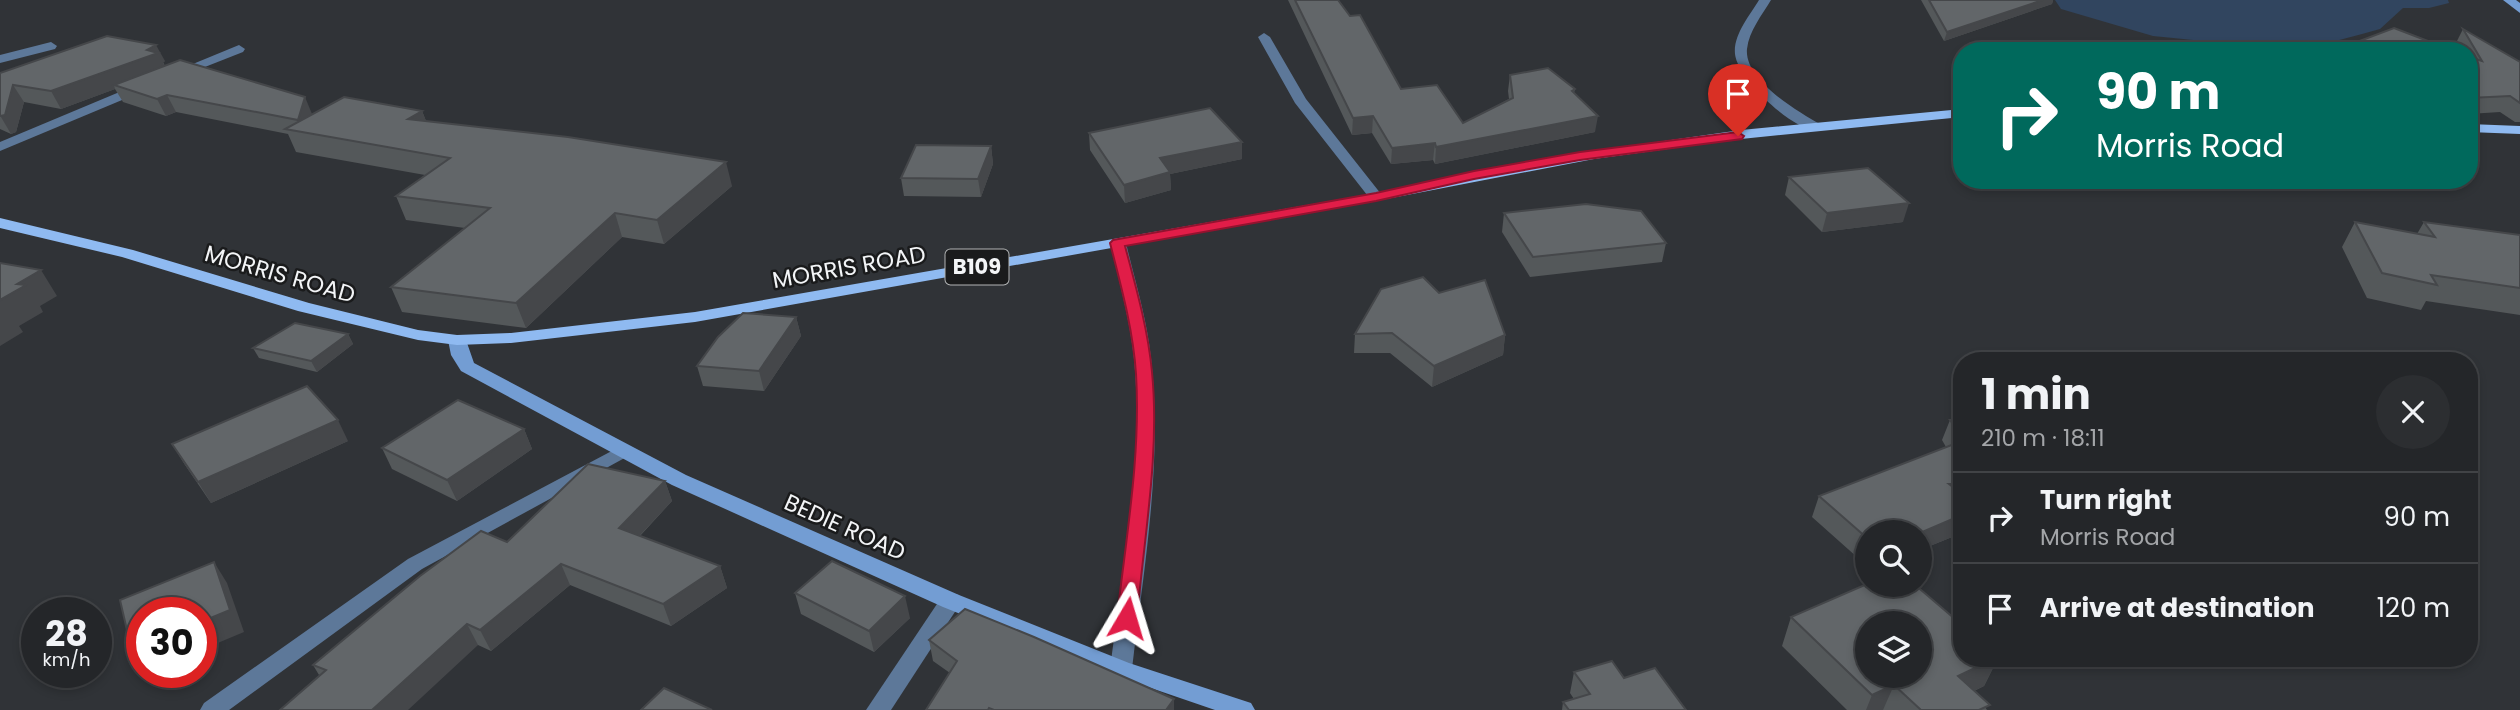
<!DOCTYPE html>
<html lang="en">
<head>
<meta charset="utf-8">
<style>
  body { margin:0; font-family:Poppins,sans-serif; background:#2c2e31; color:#f1f3f6; height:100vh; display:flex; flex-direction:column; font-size:26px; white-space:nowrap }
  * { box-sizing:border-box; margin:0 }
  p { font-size:23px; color:#a3a5a8 }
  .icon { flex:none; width:38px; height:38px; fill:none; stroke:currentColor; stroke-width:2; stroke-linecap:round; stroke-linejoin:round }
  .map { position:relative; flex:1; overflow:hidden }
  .sheet { position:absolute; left:1953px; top:352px; width:525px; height:315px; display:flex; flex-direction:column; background:#242629; border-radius:28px; box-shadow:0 4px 10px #0003,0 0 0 2px #414346 }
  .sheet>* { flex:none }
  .hud { position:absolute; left:1953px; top:42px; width:525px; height:147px; border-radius:28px; box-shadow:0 4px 10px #0003,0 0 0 2px #414346; background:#00695c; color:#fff; overflow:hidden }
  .controls { position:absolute; left:1855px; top:520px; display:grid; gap:14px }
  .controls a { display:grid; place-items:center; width:77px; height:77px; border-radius:50%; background:#242629; box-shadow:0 4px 10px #0003,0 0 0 2px #414346; font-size:35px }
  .speed { position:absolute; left:21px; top:597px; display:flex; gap:14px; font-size:35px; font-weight:700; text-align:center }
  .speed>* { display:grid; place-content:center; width:91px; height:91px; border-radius:50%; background:#242629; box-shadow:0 4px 10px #0003,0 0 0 2px #414346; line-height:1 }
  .speed small { font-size:18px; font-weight:400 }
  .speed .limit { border:10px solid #d22; background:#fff; color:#111 }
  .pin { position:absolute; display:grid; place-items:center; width:60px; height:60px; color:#fff; margin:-72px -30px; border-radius:50% 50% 50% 0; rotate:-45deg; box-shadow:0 0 7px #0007 }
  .pin .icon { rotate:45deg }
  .me { position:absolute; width:77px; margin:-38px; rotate:7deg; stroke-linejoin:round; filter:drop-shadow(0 0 5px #0008) }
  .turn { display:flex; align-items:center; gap:24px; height:147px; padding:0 28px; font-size:32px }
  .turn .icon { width:91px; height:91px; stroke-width:2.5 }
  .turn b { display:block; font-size:49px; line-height:60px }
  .round { display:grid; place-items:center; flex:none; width:74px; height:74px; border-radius:37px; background:#2c2e31 }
  .summary { display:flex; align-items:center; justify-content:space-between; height:119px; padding:0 28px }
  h1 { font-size:42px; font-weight:700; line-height:52px }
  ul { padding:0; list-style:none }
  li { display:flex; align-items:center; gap:21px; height:91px; padding:0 28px; border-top:2px solid #414346 }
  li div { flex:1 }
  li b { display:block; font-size:26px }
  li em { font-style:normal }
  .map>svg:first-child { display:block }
  .green { fill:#31455f }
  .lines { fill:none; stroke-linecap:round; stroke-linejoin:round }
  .street { fill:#5d7899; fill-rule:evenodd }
  .secondary { fill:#739dd3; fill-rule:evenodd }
  .primary { fill:#8fbaf1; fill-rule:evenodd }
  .wall { fill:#54585a }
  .shaded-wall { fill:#45474a }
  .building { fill:#626669; stroke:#45474a; stroke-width:2; fill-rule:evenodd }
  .route { fill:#e11d48; stroke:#92132f; stroke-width:2 }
  .labels { text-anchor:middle; stroke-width:5; stroke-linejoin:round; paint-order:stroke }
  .shield { fill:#1a1b1c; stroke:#b2b4b5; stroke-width:2 }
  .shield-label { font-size:21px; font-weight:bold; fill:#f3f5f7 }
  .street-label { font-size:23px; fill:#f3f5f7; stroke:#1a1b1c }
</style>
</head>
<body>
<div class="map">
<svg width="2520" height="710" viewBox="0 0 2520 710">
  <rect width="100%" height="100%" fill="#303337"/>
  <polygon class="green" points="2055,0 2448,0 2449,3 2429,8 2403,8 2380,29 2362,34 2328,43 2283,49 2153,36 2061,9"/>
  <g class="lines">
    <g class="street">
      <path d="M1759,0H1771C1762,15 1749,31 1747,49C1744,80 1797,111 1820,124V130C1796,135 1737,78 1735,54C1733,35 1750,15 1759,0Z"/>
      <polygon points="1264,33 1270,37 1306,99 1381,194 1383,197 1381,200 1371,200 1295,103 1258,37"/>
      <polygon points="51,42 57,46 55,49 0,63 0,55"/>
      <polygon points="239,45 245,49 243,52 182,76 172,76 171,73"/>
      <polygon points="141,83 146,84 146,90 0,151 0,142"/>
      <path d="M1118,238L1126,243C1135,281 1147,319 1151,358C1163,461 1144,567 1132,669L1129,675L1121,678L1113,675L1110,669C1123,567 1144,462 1134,359C1130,320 1119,281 1110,243Z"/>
      <polygon points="623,445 630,447 633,451 630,455 422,569 229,710 200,710 204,703 408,559"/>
      <polygon points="951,593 959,595 962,601 891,710 866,710 943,595"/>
    </g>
    <g class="secondary">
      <polygon points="2503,0 2516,0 2520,3 2520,13"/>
      <polygon points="457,335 466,340 474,363 686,475 959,595 1129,663 1251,703 1255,710 1215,710 1113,675 943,607 672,485 461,371 451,355 448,340"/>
    </g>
    <g class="primary">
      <polygon points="1962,109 1962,117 1741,139 1594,159 1376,201 695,322 511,343 457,345 418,340 298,311 122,257 0,228 0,218 133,250 309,303 418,330 457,335 511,333 695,312 1376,193 1594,151 1741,130"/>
      <polygon points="2469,124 2520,126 2520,134 2469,132"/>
    </g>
  </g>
  <g class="wall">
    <polygon points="1288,0 1338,0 1401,89 1463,123 1509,99 1508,91 1510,75 1575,89 1574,93 1595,132 1435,164 1433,160 1391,164 1372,133 1352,135"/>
    <polygon points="1921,0 2053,0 2052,4 1944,41"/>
    <polygon points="2463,29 2520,62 2520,122 2515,122 2500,112 2469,114 2469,51 2458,51 2455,45"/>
    <polygon points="165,61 163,62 165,66 312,114 422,111 426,121 732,186 664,244 622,237 526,328 402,312 391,287 465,228 406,220 396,196 425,175 296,152 288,134 176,112 166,116 123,102 115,89 61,109 24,102 16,132 11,134 0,129 0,73"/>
    <polygon points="1089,133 1242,159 1170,174 1171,190 1125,203 1090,150"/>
    <polygon points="991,146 993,164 981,197 904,196 901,178"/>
    <polygon points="1789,177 1903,222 1822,232 1785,195"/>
    <polygon points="1504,213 1666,243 1662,262 1530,277 1502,232"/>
    <polygon points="2355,222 2417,234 2424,222 2520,235 2520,315 2426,301 2421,310 2367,298 2342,247"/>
    <polygon points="1439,293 1505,335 1503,355 1432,387 1390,353 1354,353 1355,334"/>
    <polygon points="796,317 801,336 764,391 703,386 697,366"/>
    <polygon points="348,334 353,344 317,372 259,358 253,348"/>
    <polygon points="1950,420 1962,420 1962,533 1920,550 1867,532 1867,566 1812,517 1819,496 1946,447 1942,440"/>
    <polygon points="524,429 532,449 457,501 392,469 382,448"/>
    <polygon points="348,441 211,503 185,465 172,444"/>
    <polygon points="665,481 672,501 640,536 720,566 727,588 671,626 570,585 491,651 478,645 319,675 313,665 507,542"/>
    <polygon points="795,593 910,618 874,652 801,614"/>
    <polygon points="1791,617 1962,658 1998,658 1984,686 1974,691 1987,710 1847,710 1782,646"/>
    <polygon points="929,640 1174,699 1174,710 926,710 950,673 933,661"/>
    <polygon points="1574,672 1624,678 1686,710 1562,710 1563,702 1574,699 1570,693"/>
  </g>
  <g class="shaded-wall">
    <polygon points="2043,0 2053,0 2052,4 1944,41 1947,32"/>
    <polygon points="156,45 165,61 163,63 167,70 114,85 115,89 61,109 51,91"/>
    <polygon points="13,85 24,102 16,132 11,134 1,117"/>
    <polygon points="167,95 176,112 166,116 157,99"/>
    <polygon points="305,97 312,114 304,132 298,120"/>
    <polygon points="422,111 431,133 408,119"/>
    <polygon points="1373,116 1372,133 1352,135 1353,118"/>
    <polygon points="1598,116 1595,132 1435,164 1436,147"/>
    <polygon points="1242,142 1242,159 1170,174 1171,190 1125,203 1124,185 1160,158"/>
    <polygon points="1435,143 1433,160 1391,164 1392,148"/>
    <polygon points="991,146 993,164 981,197 978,179"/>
    <polygon points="726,162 732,186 664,244 657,220"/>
    <polygon points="1909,203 1903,222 1822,232 1827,213"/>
    <polygon points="615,213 622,237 526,328 516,303"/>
    <polygon points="41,270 57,296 40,306 43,312 19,326 23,332 0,346 0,300 17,284"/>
    <polygon points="796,317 801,336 764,391 759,371"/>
    <polygon points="348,334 353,344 317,372 311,361"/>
    <polygon points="1505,335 1503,355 1432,387 1434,366"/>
    <polygon points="338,420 348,441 211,503 198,482"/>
    <polygon points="524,429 532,449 457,501 447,480"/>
    <polygon points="665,481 672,501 627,549 619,528"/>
    <polygon points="1962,515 1962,533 1920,550 1920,533"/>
    <polygon points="214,562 227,583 244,632 201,650 201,622"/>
    <polygon points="561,564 570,585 491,651 480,630"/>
    <polygon points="720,566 727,588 671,626 663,604"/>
    <polygon points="905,596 910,618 874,652 869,631"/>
    <polygon points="467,624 478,645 408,710 372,710"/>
    <polygon points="142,648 142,665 132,652"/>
    <polygon points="1996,658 1998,658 1984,686 1945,705 1958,676"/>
    <polygon points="1894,685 1883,710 1866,710 1872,695"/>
    <polygon points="1174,699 1174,710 1166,710"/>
  </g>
  <g class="building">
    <polygon points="1295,0 1338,0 1350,16 1360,15 1401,89 1437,85 1463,123 1513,98 1510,75 1548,68 1575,89 1572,91 1598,116 1436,147 1435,143 1392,148 1373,116 1353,118"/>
    <polygon points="1929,0 2043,0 1947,32"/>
    <polygon points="2394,28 2454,51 2333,51"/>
    <polygon points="2463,29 2520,62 2520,103 2510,96 2469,98 2469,57 2482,61"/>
    <polygon points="107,36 156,45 147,50 158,53 51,91 13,85 5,115 0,116 0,73"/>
    <polygon points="180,60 305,97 298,120 167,95 157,99 114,85"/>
    <polygon points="344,97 422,111 408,119 568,137 726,162 657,220 615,213 516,303 391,287 490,208 396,196 450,158 285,129"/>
    <polygon points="1210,108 1242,142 1160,158 1170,172 1124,185 1089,133"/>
    <polygon points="916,145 991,146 978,179 901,178"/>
    <polygon points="1868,168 1909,203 1827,213 1789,177"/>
    <polygon points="1586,204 1641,211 1666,243 1533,257 1504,213"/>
    <polygon points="2355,222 2435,237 2424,222 2520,235 2520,288 2431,275 2437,285 2382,273"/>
    <polygon points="0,263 41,270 17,284 26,285 0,300"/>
    <polygon points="1423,277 1439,293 1485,280 1505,335 1434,366 1392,333 1355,334 1381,289"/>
    <polygon points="743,313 796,317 759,371 697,366 718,337"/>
    <polygon points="295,323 348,334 311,361 253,348"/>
    <polygon points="307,386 338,420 198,482 172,444"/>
    <polygon points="458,400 524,429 447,480 382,448"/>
    <polygon points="1950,420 1962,420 1962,437"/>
    <polygon points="1962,441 1962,484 1949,484 1962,494 1962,515 1920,533 1867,532 1867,538 1819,496"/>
    <polygon points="588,464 665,481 619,528 720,566 663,604 561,564 480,630 467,624 372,710 280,710 326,670 313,665 420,576 481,531 507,542"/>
    <polygon points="832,561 905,596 869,631 795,593"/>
    <polygon points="214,562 230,610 201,622 201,612 142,612 142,648 132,652 120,600"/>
    <path d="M1867,584H1914L1962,625V658H1996L1958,676L1990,705L1979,710H1921L1894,685L1872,695L1791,617ZM1867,623H1920V676H1867Z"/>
    <polygon points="965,609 1034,637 1174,699 1166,710 994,710 989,708 988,710 926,710 957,661 929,640"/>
    <polygon points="1612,661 1624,678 1655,668 1686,710 1569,710 1563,702 1590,694 1574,672"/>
    <polygon points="664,688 712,710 641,710"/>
  </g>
  <path class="route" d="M1738,132L1744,136L1742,139L1580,160L1474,179L1376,201L1125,246C1136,287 1148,329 1152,372C1160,453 1144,537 1137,618L1134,623L1127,626L1120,623L1117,618C1126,537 1141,455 1136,374C1133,329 1121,286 1110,243L1113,240L1376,193L1474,171L1580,152Z"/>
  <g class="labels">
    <rect class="shield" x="945.5" y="249.5" width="63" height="35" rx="5"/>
    <g class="shield-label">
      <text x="977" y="274">B109</text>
    </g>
    <g class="street-label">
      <text transform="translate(849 267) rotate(-10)" y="8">MORRIS ROAD</text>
      <text transform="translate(280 274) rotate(16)" y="8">MORRIS ROAD</text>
      <text transform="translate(845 527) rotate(24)" y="8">BEDIE ROAD</text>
    </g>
  </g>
</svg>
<div class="controls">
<a><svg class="icon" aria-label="search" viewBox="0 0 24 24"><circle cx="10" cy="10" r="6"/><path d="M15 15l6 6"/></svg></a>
<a><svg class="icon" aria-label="layers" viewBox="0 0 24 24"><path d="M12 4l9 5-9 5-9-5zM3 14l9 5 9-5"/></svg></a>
</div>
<div class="speed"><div>28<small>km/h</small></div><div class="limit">30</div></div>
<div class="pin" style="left:1738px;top:136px;background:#d93025"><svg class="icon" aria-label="arrive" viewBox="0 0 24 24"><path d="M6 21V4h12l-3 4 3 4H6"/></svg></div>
<svg class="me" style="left:1127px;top:618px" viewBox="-20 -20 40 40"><path d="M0-17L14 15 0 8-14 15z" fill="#e11d48" stroke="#fff" stroke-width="4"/></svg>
<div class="hud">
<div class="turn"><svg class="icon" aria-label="right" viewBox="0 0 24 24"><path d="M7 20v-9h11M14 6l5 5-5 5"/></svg><div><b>90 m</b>Morris Road</div></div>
</div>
<section class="sheet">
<div class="summary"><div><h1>1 min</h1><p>210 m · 18:11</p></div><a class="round"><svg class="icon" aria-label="close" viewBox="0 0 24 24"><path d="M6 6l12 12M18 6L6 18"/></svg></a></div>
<ul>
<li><svg class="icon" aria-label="right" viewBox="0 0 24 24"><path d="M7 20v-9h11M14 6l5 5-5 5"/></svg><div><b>Turn right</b><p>Morris Road</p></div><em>90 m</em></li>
<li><svg class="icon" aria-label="arrive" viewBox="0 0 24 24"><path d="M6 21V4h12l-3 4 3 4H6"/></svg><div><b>Arrive at destination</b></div><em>120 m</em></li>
</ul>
</section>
</div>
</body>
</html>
